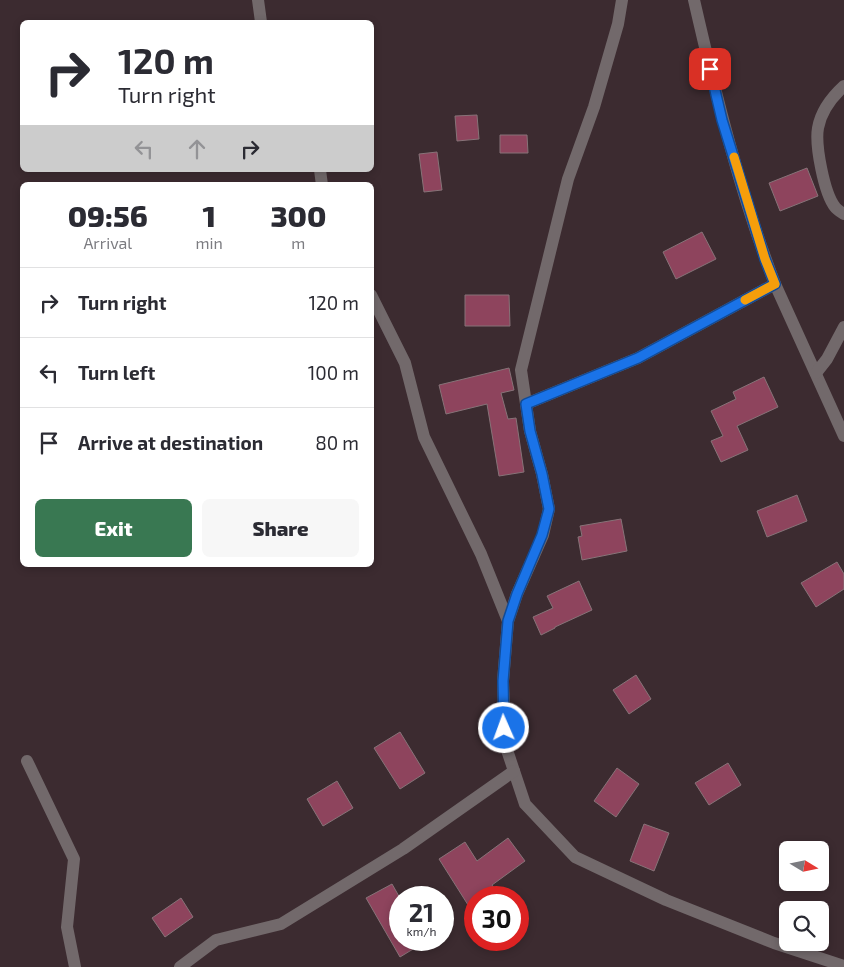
<!DOCTYPE html>
<html lang="en">
<head>
<meta charset="utf-8">
<style>
  body { margin:0; font-family:"Exo 2",sans-serif; background:#f7f7f7; color:#2b2b33; height:100vh; display:flex; flex-direction:column; font-size:19px; white-space:nowrap }
  * { box-sizing:border-box; margin:0 }
  p { font-size:16px; color:#7c7c81 }
  .icon { flex:none; width:28px; height:28px; fill:none; stroke:currentColor; stroke-width:2; stroke-linecap:round; stroke-linejoin:round }
  .map { position:relative; flex:1; overflow:hidden }
  .drawer { position:absolute; left:20px; top:182px; width:354px; height:385px; display:flex; flex-direction:column; background:#fff; border-radius:8px; box-shadow:0 2px 8px #0003 }
  .drawer>* { flex:none }
  .top-card { position:absolute; left:20px; top:20px; width:354px; height:152px; border-radius:8px; box-shadow:0 2px 8px #0003; background:#fff; color:#2b2b33; overflow:hidden }
  .needle { width:32px; rotate:100deg }
  .tools { position:absolute; left:779px; top:841px; display:grid; gap:10px }
  .tools a { display:grid; place-items:center; width:50px; height:50px; border-radius:8px; background:#fff; box-shadow:0 2px 8px #0003; font-size:25px }
  .speed { position:absolute; left:389px; top:886px; display:flex; gap:10px; font-size:25px; font-weight:700; text-align:center }
  .speed>* { display:grid; place-content:center; width:65px; height:65px; border-radius:50%; background:#fff; box-shadow:0 2px 8px #0003; line-height:1 }
  .speed small { font-size:12px; font-weight:400 }
  .speed .limit { border:8px solid #d22; background:#fff; color:#111 }
  .pin { position:absolute; display:grid; place-items:center; width:42px; height:42px; color:#fff; margin:-21px; border-radius:10px; box-shadow:0 2px 8px #0006 }
  .me { position:absolute; width:55px; margin:-28px; rotate:358deg; stroke-linejoin:round; filter:drop-shadow(0 0 4px #0008) }
  .turn { display:flex; align-items:center; gap:18px; height:105px; padding:0 15px; font-size:22px }
  .turn .icon { width:65px; height:65px; stroke-width:2.5 }
  .turn b { display:block; font-size:35px; line-height:42px }
  .lanes { display:flex; align-items:center; height:48px; padding:0 15px; background:#0003; justify-content:center; gap:25px; direction:ltr }
  .lanes .off { opacity:.35 }
  .eta { display:flex; justify-content:space-evenly; align-items:center; height:85px; text-align:center }
  .eta b { font-size:30px; font-weight:800; line-height:35px }
  .action { display:flex; gap:10px; margin-top:auto; padding:10px 15px }
  .action a { flex:1; height:58px; border-radius:8px; background:#397852; color:#fff; font-size:20px; font-weight:800; line-height:58px; text-align:center }
  .action a+a { background:#f7f7f7; color:#2b2b33 }
  ul { padding:0; list-style:none }
  li { display:flex; align-items:center; gap:15px; height:70px; padding:0 15px; border-top:1px solid #e1e1e2 }
  li div { flex:1 }
  li b { display:block; font-size:19px }
  li em { font-style:normal }
  .map>svg:first-child { display:block }
  .building { fill:#8e445d; stroke:#877378 }
  .lines { fill:none; stroke-linecap:round; stroke-linejoin:round }
  .street { stroke:#72696b; stroke-width:12 }
  .route-casing { stroke:#114b97; stroke-width:12 }
  .route { stroke:#1a73e8; stroke-width:9 }
  .slow { stroke:#f59e0b; stroke-width:9 }
</style>
</head>
<body>
<div class="map">
<svg width="844" height="967" viewBox="0 0 844 967">
  <rect width="100%" height="100%" fill="#3c2b30"/>
  <g class="building">
    <polygon points="477,115 479,139 457,141 455,116"/>
    <polygon points="500,135 527,135 528,153 500,153"/>
    <polygon points="437,152 442,190 424,192 419,154"/>
    <polygon points="807,168 818,196 780,211 769,183"/>
    <polygon points="702,232 716,259 676,279 663,252"/>
    <polygon points="465,295 509,295 510,326 465,326"/>
    <polygon points="509,368 514,390 501,393 508,419 516,418 524,472 499,476 487,404 446,414 439,385"/>
    <polygon points="764,377 778,407 737,426 748,450 721,462 711,441 723,436 711,411 736,399 733,392"/>
    <polygon points="797,495 807,521 767,537 757,511"/>
    <polygon points="621,519 627,551 582,560 578,537 582,536 580,526"/>
    <polygon points="837,562 844,574 844,589 816,607 801,583"/>
    <polygon points="579,581 592,610 555,627 555,628 541,635 533,617 553,608 547,596"/>
    <polygon points="636,675 651,699 629,714 613,690"/>
    <polygon points="400,732 425,773 400,789 374,748"/>
    <polygon points="728,763 741,785 709,805 695,783"/>
    <polygon points="617,768 639,784 616,817 594,801"/>
    <polygon points="337,781 353,808 323,826 307,799"/>
    <polygon points="644,824 669,833 654,871 630,861"/>
    <polygon points="508,838 525,861 492,885 497,892 488,898 475,898 475,916 439,859 465,842 477,861"/>
    <polygon points="392,884 400,898 400,940 428,940 400,957 366,898"/>
    <polygon points="181,898 193,917 165,937 152,918"/>
  </g>
  <g class="lines">
    <g class="street">
      <polyline points="258,0 261,22"/>
      <polyline points="622,0 618,24 594,107 568,179 521,370 530,431 542,474 549,509 543,535 517,594 508,621 503,681 505,744 525,804 575,857 666,900 774,943 844,966"/>
      <path d="M694,0C716,96 740,193 775,284L844,436"/>
      <path d="M844,86C832,97 821,111 818,128C815,145 824,193 835,207C837,210 841,212 844,214"/>
      <polyline points="320,170 322,185"/>
      <polyline points="371,295 405,363 424,437 481,554 508,621"/>
      <polyline points="816,373 827,359 844,327"/>
      <polyline points="526,404 638,358 775,284"/>
      <polyline points="27,761 74,859 67,927 75,967"/>
      <polyline points="180,967 216,940 281,924 403,849 514,771"/>
    </g>
  </g>
  <g class="lines">
    <defs>
      <polyline id="route" points="504,728 503,681 508,621 517,594 542,535 549,509 542,474 530,431 526,404 638,358 775,284 765,259 722,120 710,69"/>
    </defs>
    <use href="#route" class="route-casing"/>
    <use href="#route" class="route"/>
    <polyline class="slow" points="734,157 765,259 775,284 745,300"/>
  </g>
</svg>
<div class="tools">
<a><svg class="needle" viewBox="-14 -14 28 28"><path d="M0-13l5 13h-10z" fill="#e53935"/><path d="M0 13l5-13h-10z" fill="#7c7c81"/></svg></a>
<a><svg class="icon" aria-label="search" viewBox="0 0 24 24"><circle cx="10" cy="10" r="6"/><path d="M15 15l6 6"/></svg></a>
</div>
<div class="speed"><div>21<small>km/h</small></div><div class="limit">30</div></div>
<div class="pin" style="left:710px;top:69px;background:#d93025"><svg class="icon" aria-label="arrive" viewBox="0 0 24 24"><path d="M6 21V4h12l-3 4 3 4H6"/></svg></div>
<svg class="me" style="left:504px;top:728px" viewBox="-20 -20 40 40"><circle r="17" fill="#1a73e8" stroke="#fff" stroke-width="3"/><path d="M0-11L8 9 0 5-8 9z" fill="#fff"/></svg>
<div class="top-card">
<div class="turn"><svg class="icon" aria-label="right" viewBox="0 0 24 24"><path d="M7 20v-9h11M14 6l5 5-5 5"/></svg><div><b>120 m</b>Turn right</div></div>
<div class="lanes"><svg class="icon off" aria-label="left" viewBox="0 0 24 24"><path d="M17 20v-9H6M10 6l-5 5 5 5"/></svg><svg class="icon off" aria-label="ahead" viewBox="0 0 24 24"><path d="M12 20V5M6 11l6-6 6 6"/></svg><svg class="icon" aria-label="right" viewBox="0 0 24 24"><path d="M7 20v-9h11M14 6l5 5-5 5"/></svg></div>
</div>
<section class="drawer">
<div class="eta">
<div><b>09:56</b><p>Arrival</p></div>
<div><b>1</b><p>min</p></div>
<div><b>300</b><p>m</p></div>
</div>
<ul>
<li><svg class="icon" aria-label="right" viewBox="0 0 24 24"><path d="M7 20v-9h11M14 6l5 5-5 5"/></svg><div><b>Turn right</b></div><em>120 m</em></li>
<li><svg class="icon" aria-label="left" viewBox="0 0 24 24"><path d="M17 20v-9H6M10 6l-5 5 5 5"/></svg><div><b>Turn left</b></div><em>100 m</em></li>
<li><svg class="icon" aria-label="arrive" viewBox="0 0 24 24"><path d="M6 21V4h12l-3 4 3 4H6"/></svg><div><b>Arrive at destination</b></div><em>80 m</em></li>
</ul>
<div class="action"><a>Exit</a><a>Share</a></div>
</section>
</div>
</body>
</html>
